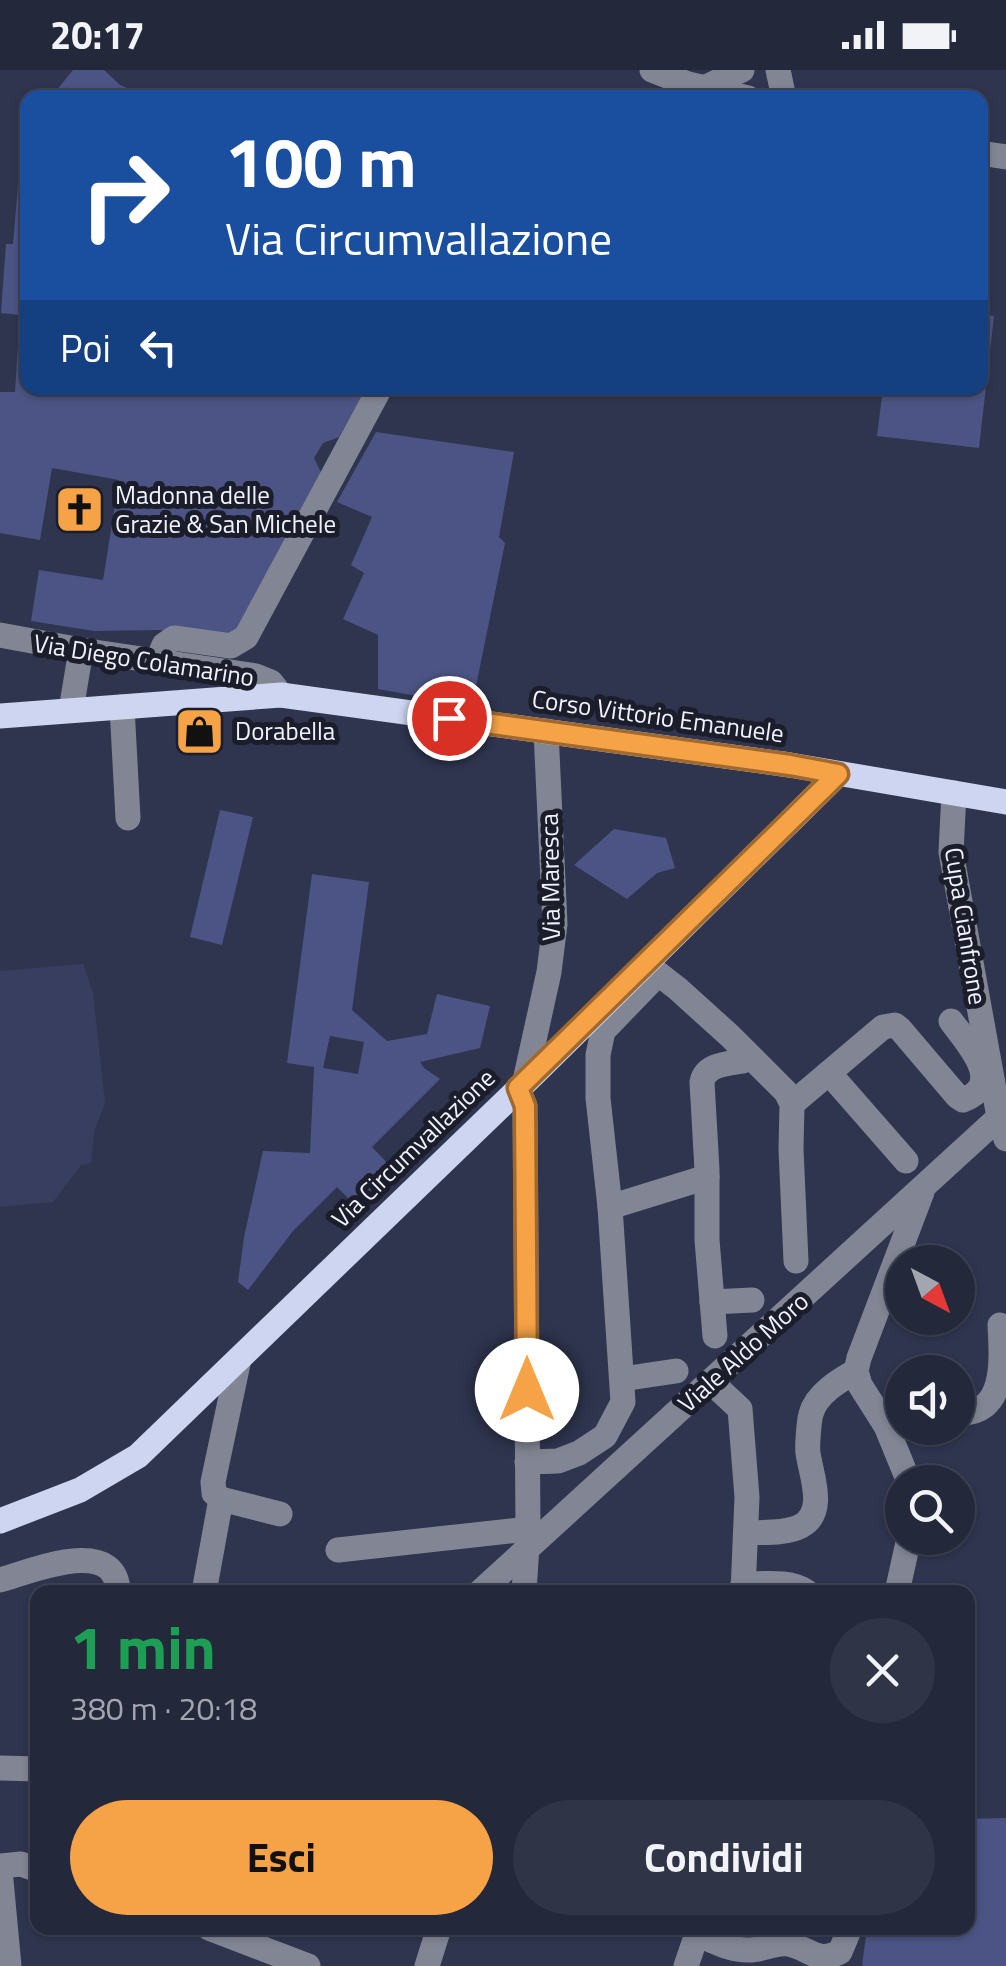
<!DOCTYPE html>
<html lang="it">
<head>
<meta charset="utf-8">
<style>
  body { margin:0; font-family:"Titillium Web",sans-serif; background:#2f3446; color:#f1f3f6; height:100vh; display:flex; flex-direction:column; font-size:38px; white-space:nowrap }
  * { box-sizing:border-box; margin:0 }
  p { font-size:32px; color:#a3a6af }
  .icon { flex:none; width:55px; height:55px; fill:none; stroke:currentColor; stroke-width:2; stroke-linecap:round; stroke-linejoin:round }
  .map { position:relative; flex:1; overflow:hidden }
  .details { position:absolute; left:30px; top:1515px; width:945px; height:350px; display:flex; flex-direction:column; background:#23283b; border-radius:20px; box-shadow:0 2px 8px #0004,0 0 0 2px #404455 }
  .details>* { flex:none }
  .hud { position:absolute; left:20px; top:20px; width:968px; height:305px; border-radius:20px; box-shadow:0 2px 8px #0004,0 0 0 2px #404455; background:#1a4fa0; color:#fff; overflow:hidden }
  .needle { width:65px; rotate:139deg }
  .fabs { position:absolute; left:885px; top:1175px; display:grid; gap:20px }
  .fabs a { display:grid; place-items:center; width:90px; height:90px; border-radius:50%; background:#23283b; box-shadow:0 2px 8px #0004,0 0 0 2px #404455; font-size:50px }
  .pin { position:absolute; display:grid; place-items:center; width:85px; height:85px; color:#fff; margin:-42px; border:5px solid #fff; border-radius:50%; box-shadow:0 2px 10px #0007 }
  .me { position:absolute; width:110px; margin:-55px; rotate:0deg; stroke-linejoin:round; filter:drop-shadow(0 0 8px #0008) }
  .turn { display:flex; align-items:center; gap:35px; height:210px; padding:0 40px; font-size:45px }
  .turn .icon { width:130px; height:130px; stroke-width:2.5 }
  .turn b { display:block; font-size:70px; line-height:85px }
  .then { display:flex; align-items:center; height:95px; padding:0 40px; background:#0003; gap:20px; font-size:38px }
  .round { display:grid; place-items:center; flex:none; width:105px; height:105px; border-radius:52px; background:#2f3446 }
  .head { display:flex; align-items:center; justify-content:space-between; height:170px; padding:0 40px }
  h1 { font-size:60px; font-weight:700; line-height:75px; color:#1e9e55 }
  .cta { display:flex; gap:20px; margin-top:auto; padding:20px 40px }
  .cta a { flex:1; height:115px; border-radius:60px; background:#f6a247; color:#111; font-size:40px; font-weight:700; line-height:115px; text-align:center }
  .cta a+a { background:#2f3446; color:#f1f3f6 }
  .status { display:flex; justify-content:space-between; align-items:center; height:70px; padding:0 50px; background:#23283b; direction:ltr }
  .status svg { height:28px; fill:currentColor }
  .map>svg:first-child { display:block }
  .built { fill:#373e5f }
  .green { fill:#4b5484; fill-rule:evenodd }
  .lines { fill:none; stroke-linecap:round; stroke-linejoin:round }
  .minor { stroke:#828694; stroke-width:25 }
  .major { stroke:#cdd5f1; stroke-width:25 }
  .route-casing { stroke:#a0692e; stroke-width:25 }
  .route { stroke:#f6a247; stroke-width:18 }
  .labels { text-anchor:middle; stroke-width:10; stroke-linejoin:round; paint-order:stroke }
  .poi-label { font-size:25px; fill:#f0f3fd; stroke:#1b1e2a; text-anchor:start }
  .street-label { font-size:25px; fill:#f0f3fd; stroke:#1b1e2a }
</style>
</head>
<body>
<div class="status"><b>20:17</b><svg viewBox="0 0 49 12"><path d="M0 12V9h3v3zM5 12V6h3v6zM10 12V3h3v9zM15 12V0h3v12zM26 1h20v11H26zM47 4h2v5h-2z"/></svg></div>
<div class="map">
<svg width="1006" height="1896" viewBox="0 0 1006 1896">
  <rect width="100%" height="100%" fill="#2f354f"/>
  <polygon class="built" points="83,894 93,923 105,1033 94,1062 91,1093 81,1095 53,1132 0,1137 0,901"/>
  <g class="green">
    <polygon points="73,0 104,0 120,15 148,27 51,27"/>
    <polygon points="27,52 28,318 366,318 339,367 323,373 314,388 321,402 242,559 231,566 159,560 94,561 31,551 39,500 103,510 119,410 52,398 40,470 0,463 0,322 15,322 20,245 1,243 6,174 13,174 23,55"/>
    <polygon points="980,244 994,246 979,378 877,366 883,318 980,318"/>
    <polygon points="376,362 514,382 499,467 505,473 472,636 378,619 378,565 343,549 364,503 351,495 372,447 337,432"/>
    <polygon points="220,740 253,747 222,875 190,867"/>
    <polygon points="614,759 666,768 675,798 657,803 627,829 574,795"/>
    <path d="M312,804L369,812L352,940L387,971L427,964L437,924L490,936L480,978L420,992L424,998L440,1009L372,1077L391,1097L356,1136L337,1117L293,1161L248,1220L238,1212L244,1167L263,1081L310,1083L314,997L287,993ZM330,966L364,972L358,1004L323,998Z"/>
    <polygon points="1006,1748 1006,1896 862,1896 867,1858 968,1858 968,1749"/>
  </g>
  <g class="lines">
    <g class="minor">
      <polyline points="652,0 688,14 748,28"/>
      <polyline points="778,0 784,28"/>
      <polyline points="706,17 742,0"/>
      <polyline points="980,83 1006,87"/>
      <polyline points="0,565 81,580 256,606 271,612 281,625"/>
      <polyline points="157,592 164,575 174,568 231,576 246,567 380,318"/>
      <polyline points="122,637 128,748"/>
      <polyline points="71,640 81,580"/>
      <polyline points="954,723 951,782 999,1047 1006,1069"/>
      <polyline points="646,894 678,919 730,966 786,1022 792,1034 791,1079 796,1191"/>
      <polyline points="829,1003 906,1091"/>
      <polyline points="525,1011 549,902 555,854 546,661"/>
      <polyline points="518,1018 525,1036 528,1459 524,1522"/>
      <path d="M792,1034L883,957L895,955L900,959L957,1026L963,1030C1006,1014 968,974 951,951"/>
      <polyline points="610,1137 707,1107"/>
      <polyline points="712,1232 752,1230"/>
      <path d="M715,1266L707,1170V1100L702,1012C706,994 727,994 743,991"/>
      <polyline points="239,1289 213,1412 214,1423 221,1429 280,1444"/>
      <polyline points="622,1309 676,1301"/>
      <polyline points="711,1312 740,1339 747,1427 743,1522"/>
      <path d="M958,1343C1006,1345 1002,1292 1000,1255"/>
      <polyline points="527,1392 558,1391 579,1383 605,1366 623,1332 610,1137 598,1028 598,985 603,961 658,904"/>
      <polyline points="909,1412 886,1356 860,1315 856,1301 859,1288 922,1122"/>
      <path d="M746,1463C763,1462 785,1464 801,1456C827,1442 811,1405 808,1383C807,1377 809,1350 811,1344C816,1324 840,1310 856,1301"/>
      <polyline points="338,1480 528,1459"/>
      <path d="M0,1510C32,1501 117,1465 118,1522"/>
      <path d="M743,1514C764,1514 790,1510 807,1522"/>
      <polyline points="204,1522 221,1429"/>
      <polyline points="480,1522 1006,1041"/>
      <polyline points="897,1522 909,1468"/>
      <polyline points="0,1698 38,1699"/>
      <polyline points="0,1796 21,1794 38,1800"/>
      <polyline points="0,1800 9,1896"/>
      <polyline points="209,1858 308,1896"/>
      <path d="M697,1864C714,1871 731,1881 750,1880C762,1880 776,1872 788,1874C810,1878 815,1894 840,1882L850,1858"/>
      <polyline points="427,1896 439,1858"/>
      <polyline points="686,1896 699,1858"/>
    </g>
    <g class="major">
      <polyline points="0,646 281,625 790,695 1006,732"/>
      <polyline points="0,1451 80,1420 138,1386 536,1002 838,704"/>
    </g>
  </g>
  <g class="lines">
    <defs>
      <polyline id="route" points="449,648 790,695 838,704 518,1018 525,1036 527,1320"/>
    </defs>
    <use href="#route" class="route-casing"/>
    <use href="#route" class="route"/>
  </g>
  <defs>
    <symbol id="church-square" viewBox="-11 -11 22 22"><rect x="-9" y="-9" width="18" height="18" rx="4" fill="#f6a247" stroke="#1b1e2a"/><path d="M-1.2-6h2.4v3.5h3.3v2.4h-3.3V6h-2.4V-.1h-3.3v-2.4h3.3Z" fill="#111"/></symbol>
    <symbol id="shop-square" viewBox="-11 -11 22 22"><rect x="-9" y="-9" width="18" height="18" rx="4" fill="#f6a247" stroke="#1b1e2a"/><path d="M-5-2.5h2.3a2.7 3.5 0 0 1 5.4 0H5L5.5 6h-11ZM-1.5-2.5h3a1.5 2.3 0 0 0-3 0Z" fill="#111"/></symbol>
  </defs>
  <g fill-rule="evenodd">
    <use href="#church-square" x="52" y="412" width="55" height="55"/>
    <use href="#shop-square" x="172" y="634" width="55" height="55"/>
  </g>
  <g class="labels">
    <g class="poi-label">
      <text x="115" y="434">Madonna delle<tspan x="115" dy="29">Grazie &amp; San Michele</tspan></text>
      <text x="235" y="670">Dorabella</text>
    </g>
    <g class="street-label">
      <text transform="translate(144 590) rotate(9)" y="9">Via Diego Colamarino</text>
      <text transform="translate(658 646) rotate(8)" y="9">Corso Vittorio Emanuele</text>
      <text transform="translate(550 807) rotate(-91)" y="9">Via Maresca</text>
      <text transform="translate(966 856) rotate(81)" y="9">Cupa Cianfrone</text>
      <text transform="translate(413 1078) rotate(-44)" y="9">Via Circumvallazione</text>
      <text transform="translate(743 1282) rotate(-42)" y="9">Viale Aldo Moro</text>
    </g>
  </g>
</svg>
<div class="fabs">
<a><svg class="needle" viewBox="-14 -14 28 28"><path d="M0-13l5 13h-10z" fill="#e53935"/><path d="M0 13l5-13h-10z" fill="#a3a6af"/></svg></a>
<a><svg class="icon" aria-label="sound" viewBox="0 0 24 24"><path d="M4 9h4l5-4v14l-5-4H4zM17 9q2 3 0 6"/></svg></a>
<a><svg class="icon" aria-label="search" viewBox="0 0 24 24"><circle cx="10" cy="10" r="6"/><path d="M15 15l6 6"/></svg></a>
</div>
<div class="pin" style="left:449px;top:648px;background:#d93025"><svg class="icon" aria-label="arrive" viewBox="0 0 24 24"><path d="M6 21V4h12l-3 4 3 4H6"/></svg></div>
<svg class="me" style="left:527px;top:1320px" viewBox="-20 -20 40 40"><circle r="19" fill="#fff"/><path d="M0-13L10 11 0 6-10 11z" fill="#f6a247"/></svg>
<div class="hud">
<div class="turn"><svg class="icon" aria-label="right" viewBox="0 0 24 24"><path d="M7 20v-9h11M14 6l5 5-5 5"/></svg><div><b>100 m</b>Via Circumvallazione</div></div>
<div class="then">Poi<svg class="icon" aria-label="left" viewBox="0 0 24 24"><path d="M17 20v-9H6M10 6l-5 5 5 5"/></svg></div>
</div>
<section class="details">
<div class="head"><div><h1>1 min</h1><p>380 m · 20:18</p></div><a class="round"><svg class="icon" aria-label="close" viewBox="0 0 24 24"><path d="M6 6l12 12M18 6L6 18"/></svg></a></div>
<div class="cta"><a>Esci</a><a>Condividi</a></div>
</section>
</div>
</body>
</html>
